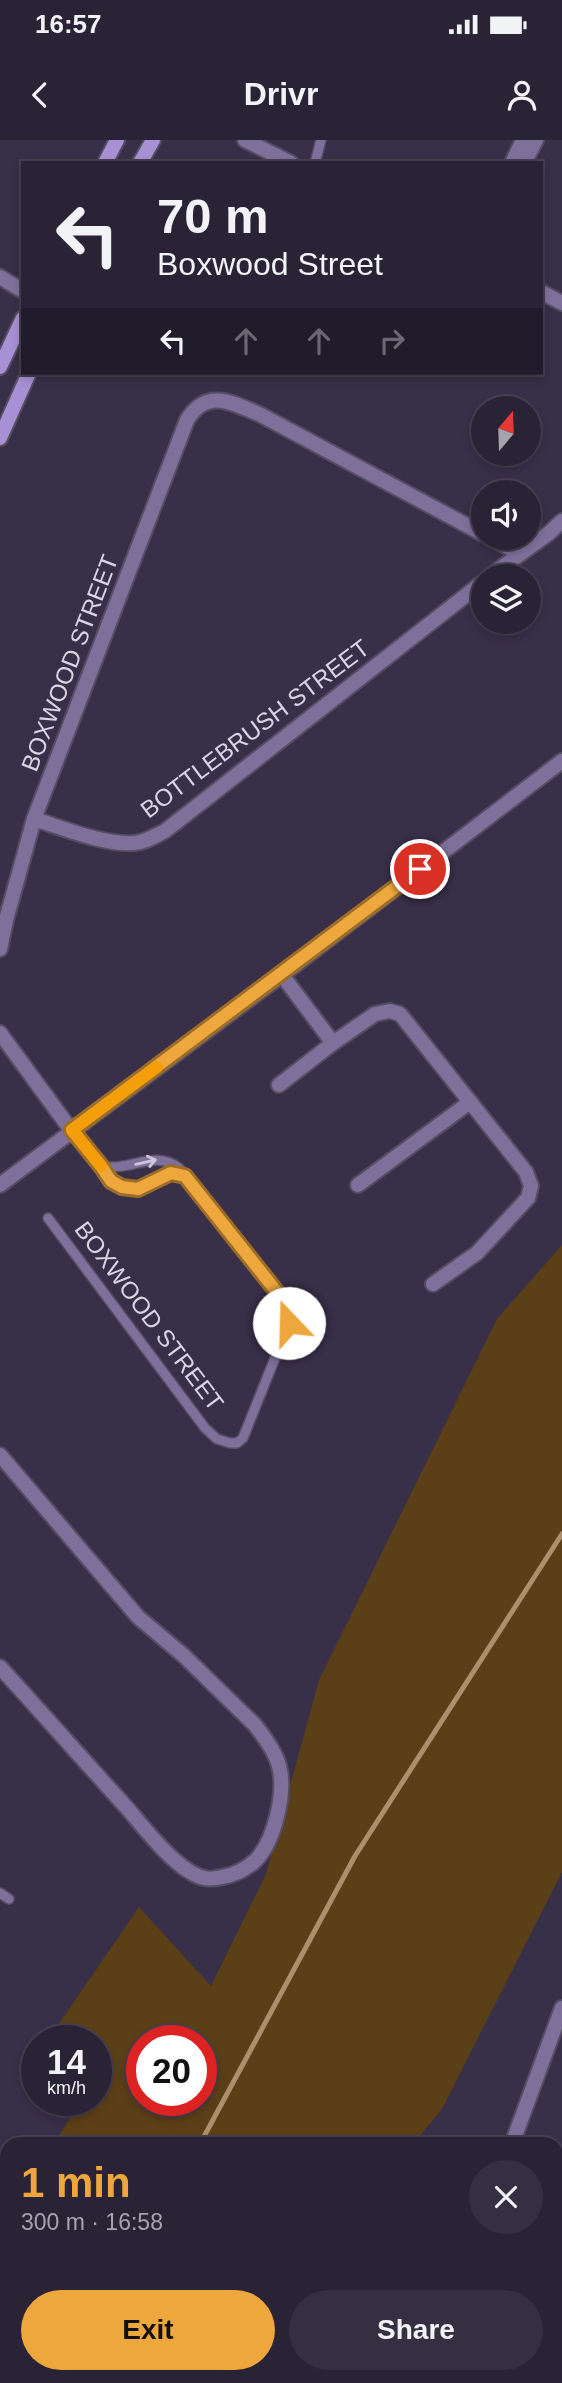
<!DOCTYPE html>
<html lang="en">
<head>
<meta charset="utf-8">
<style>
  body { margin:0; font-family:Helvetica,sans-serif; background:#362f42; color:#f1f3f6; height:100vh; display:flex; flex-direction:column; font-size:26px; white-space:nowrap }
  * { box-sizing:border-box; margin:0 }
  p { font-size:23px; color:#a5a4ad }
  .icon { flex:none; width:38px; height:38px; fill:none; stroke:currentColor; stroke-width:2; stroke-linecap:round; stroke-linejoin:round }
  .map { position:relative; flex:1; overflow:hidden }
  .side { position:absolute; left:0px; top:1997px; width:564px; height:247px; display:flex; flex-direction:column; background:#2a2336; border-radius:21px 21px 0 0; box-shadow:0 4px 10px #0003,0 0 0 2px #464051 }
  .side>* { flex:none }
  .guide { position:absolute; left:21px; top:21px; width:522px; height:214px; border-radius:0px; box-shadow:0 4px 10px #0003,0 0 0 2px #464051; background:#2a2336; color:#f1f3f6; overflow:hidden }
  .needle { width:46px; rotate:19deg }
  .controls { position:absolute; left:471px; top:256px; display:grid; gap:14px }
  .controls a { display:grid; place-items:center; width:70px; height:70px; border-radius:50%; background:#2a2336; box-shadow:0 4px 10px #0003,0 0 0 2px #464051; font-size:35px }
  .speed { position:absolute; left:21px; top:1885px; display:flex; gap:14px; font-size:35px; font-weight:700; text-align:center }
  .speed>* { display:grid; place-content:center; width:91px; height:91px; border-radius:50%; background:#2a2336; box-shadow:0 4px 10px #0003,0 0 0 2px #464051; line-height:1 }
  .speed small { font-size:18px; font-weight:400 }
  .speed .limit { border:10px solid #d22; background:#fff; color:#111 }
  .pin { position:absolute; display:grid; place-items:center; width:60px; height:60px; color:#fff; margin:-30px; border:4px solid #fff; border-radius:50%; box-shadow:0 2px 7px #0007 }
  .me { position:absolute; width:77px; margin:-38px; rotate:339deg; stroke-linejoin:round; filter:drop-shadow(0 0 5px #0008) }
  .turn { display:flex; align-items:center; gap:24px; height:147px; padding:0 21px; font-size:32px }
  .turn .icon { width:91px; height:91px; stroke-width:2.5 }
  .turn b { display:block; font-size:49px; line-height:60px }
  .lanes { display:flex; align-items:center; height:66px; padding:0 21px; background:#0003; justify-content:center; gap:35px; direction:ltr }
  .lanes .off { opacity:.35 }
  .round { display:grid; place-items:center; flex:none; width:74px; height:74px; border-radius:37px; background:#362f42 }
  .overview { display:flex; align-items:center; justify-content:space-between; height:119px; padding:0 21px }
  h1 { font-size:42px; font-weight:800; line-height:52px; color:#eea73d }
  .button { display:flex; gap:14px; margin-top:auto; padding:14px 21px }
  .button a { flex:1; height:80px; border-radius:42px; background:#eea73d; color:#111; font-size:28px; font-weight:800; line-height:80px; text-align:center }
  .button a+a { background:#362f42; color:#f1f3f6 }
  .status { display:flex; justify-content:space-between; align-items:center; height:49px; padding:0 35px; background:#2a2336; direction:ltr }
  .status svg { height:19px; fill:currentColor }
  header { display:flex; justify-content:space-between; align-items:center; height:91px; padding:0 21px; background:#2a2336; font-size:32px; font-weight:800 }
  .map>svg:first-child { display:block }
  .green { fill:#5b3f17; fill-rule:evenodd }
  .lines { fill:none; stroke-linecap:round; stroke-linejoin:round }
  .stream { stroke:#ac8f6d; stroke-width:5 }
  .service-casing { stroke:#554d64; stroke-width:12 }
  .minor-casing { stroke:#554d64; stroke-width:18 }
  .tertiary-casing { stroke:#554d64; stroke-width:18 }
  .secondary-casing { stroke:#554d64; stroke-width:18 }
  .service { stroke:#7e709a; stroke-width:9 }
  .minor { stroke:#7e709a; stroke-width:14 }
  .tertiary { stroke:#7e709a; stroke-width:14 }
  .secondary { stroke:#a890d4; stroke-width:14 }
  .oneway { stroke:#ccc6da }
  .route-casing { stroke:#9b6d28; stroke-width:18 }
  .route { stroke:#eea73d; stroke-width:12 }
  .slow { stroke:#f59e0b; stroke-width:12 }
  .labels { text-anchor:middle; stroke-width:7; stroke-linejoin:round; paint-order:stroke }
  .street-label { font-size:24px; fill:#dad5e5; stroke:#382f48 }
</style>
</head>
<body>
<div class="status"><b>16:57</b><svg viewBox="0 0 49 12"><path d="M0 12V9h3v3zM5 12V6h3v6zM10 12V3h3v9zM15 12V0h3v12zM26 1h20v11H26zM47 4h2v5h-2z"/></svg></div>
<header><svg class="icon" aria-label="back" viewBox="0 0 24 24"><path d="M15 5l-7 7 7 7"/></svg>Drivr<svg class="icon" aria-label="person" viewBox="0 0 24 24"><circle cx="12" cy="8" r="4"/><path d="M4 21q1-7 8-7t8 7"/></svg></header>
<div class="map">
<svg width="562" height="2243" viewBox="0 0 562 2243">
  <rect width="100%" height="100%" fill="#382f48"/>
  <g class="green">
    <path d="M562,1105V1732L442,1969L413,2004H53L82,1960H96V1939L104,1929L96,1925V1900H54L56,1888L139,1767L211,1846L266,1734L319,1540L497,1179ZM142,1900H201V1960H142Z"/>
    <polygon points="7,2072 7,2236 225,2237 220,2243 0,2243 0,2082"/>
  </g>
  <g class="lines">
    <g class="stream">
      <polyline points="200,2004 355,1716 562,1394"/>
      <polyline points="57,2243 61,2236"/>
    </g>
    <defs>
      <g id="service">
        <polyline points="315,23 321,0"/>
        <polyline points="71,990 101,1026 111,1041 122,1047 138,1049 171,1033 185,1036"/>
        <path d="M48,1078L205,1288L217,1299L230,1303H237L243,1298L289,1183L288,1166L179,1028C153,1009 131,1032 101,1026"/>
        <polyline points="0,1753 9,1759"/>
      </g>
      <g id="minor">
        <polyline points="512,23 523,0"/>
        <polyline points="524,23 536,0"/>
        <polyline points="489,397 519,413"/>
        <polyline points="490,436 549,393 562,381"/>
        <path d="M34,679C63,688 104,705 133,703C144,703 155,696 165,691L483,442"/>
        <path d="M0,809L6,780L34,679L187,280C207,247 233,263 261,275L483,394"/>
        <polyline points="282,835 333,903"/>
        <polyline points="0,893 71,990"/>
        <polyline points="279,945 333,903 375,874 390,871 400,874 526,1032 531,1046 528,1058 477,1113 433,1144"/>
        <polyline points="0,1045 282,835 562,621"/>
        <polyline points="358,1045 470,962"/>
        <path d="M0,1315L138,1477L183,1515L255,1585C264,1597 275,1611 279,1626C286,1652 275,1701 255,1721C246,1729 234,1735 222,1737C210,1740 202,1739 192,1733C169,1720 145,1689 128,1669C85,1622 43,1574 0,1527"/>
        <polyline points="512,2004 562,1868"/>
        <polyline points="556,2076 562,2081"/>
        <polyline points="556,2130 562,2134"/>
        <polyline points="265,2243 268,2236"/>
        <polyline points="515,2243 520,2236"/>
      </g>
      <g id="tertiary">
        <polyline points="245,0 291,23"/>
        <polyline points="0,137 23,151"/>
        <polyline points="541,152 562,163"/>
      </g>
      <g id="secondary">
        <polyline points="105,23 117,0"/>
        <polyline points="140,23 153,0"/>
        <polyline points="0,227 23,178"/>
        <polyline points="0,298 29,233"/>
      </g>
    </defs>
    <use href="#service" class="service-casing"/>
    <use href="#minor" class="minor-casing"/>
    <use href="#tertiary" class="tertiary-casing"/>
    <use href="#secondary" class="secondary-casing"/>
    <use href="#service" class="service"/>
    <use href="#minor" class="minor"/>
    <use href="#tertiary" class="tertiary"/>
    <use href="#secondary" class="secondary"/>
  </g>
  <defs><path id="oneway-shaft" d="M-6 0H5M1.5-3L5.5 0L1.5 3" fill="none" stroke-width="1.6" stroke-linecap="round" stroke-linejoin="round" transform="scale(1.75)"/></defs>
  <use class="oneway" href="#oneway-shaft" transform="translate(146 1022) rotate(-13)"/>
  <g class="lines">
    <defs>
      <polyline id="route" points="289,1183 289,1174 284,1161 185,1036 171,1033 138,1049 122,1047 111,1041 101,1026 72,990 420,729"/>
    </defs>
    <use href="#route" class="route-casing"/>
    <use href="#route" class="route"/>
    <polyline class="slow" points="101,1026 72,990 157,927"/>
  </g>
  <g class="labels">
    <g class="street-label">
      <text transform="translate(70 523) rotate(-69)" y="8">BOXWOOD STREET</text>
      <text transform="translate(255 589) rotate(-37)" y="8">BOTTLEBRUSH STREET</text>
      <text transform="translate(149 1176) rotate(53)" y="8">BOXWOOD STREET</text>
    </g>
  </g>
</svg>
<div class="controls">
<a><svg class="needle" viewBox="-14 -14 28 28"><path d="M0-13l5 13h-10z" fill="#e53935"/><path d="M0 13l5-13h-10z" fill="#a5a4ad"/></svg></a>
<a><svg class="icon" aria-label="sound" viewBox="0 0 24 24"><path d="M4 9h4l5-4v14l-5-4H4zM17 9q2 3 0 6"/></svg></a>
<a><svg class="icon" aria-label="layers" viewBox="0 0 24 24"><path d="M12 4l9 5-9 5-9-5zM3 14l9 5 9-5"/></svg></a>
</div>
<div class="speed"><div>14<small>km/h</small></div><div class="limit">20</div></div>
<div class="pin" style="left:420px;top:729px;background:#d93025"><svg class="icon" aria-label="arrive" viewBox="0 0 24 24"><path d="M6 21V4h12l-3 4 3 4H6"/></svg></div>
<svg class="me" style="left:289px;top:1183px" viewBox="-20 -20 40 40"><circle r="19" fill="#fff"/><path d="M0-13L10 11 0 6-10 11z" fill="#eea73d"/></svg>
<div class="guide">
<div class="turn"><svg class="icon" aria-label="left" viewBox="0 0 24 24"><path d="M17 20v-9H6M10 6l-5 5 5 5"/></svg><div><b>70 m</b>Boxwood Street</div></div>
<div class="lanes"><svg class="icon" aria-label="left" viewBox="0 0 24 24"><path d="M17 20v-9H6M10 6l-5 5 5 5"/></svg><svg class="icon off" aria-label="ahead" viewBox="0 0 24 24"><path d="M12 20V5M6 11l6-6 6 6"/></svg><svg class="icon off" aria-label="ahead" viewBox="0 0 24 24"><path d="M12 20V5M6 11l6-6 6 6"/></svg><svg class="icon off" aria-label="right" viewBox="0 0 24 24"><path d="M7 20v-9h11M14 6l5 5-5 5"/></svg></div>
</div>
<section class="side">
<div class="overview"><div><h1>1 min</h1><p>300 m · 16:58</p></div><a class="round"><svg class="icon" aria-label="close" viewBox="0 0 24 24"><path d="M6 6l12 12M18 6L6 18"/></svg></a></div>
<div class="button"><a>Exit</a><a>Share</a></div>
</section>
</div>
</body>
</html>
